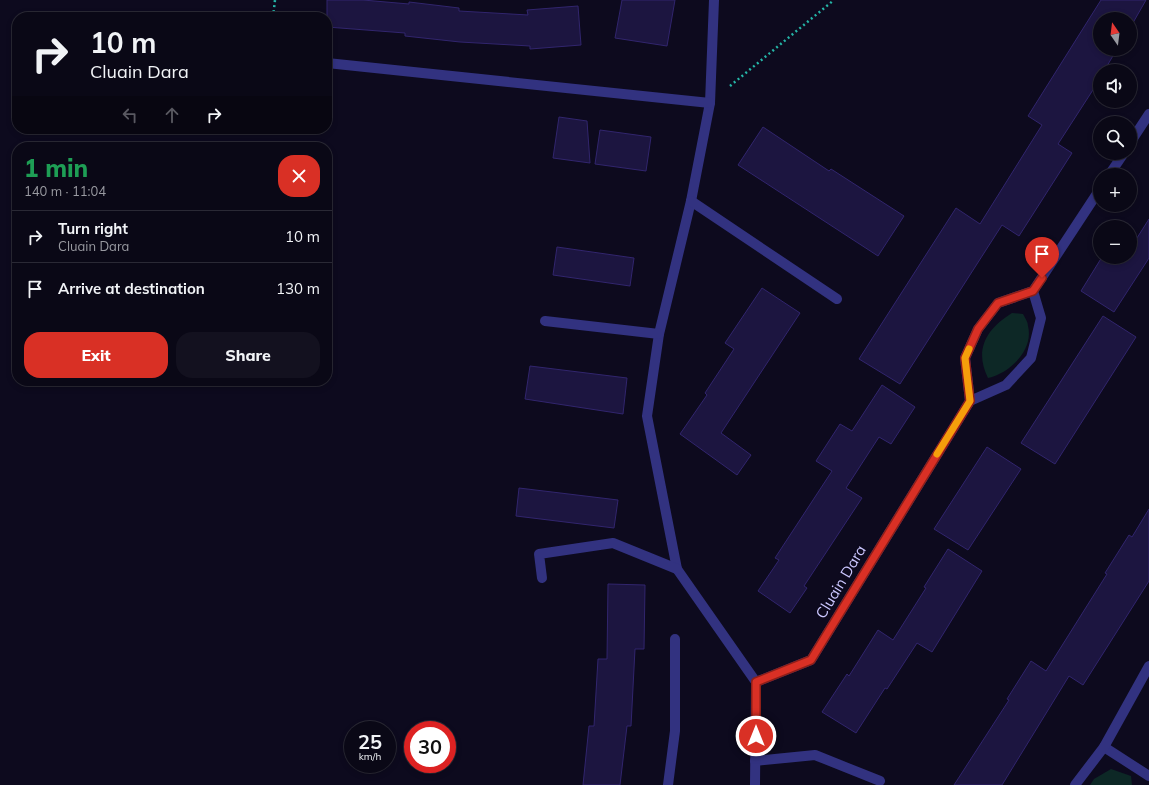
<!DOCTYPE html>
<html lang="en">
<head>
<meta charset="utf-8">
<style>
  body { margin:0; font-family:Mulish,sans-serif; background:#13111f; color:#f1f3f6; height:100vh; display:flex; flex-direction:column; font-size:15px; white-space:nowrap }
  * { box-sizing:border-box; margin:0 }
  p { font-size:13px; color:#999aa1 }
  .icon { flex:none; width:22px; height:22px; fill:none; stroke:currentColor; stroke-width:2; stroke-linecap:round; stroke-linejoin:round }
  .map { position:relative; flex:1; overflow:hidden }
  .panel { position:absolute; left:12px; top:142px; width:320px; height:244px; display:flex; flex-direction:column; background:#0a0816; border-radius:16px; box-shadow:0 2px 6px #0003,0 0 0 1px #2a2935 }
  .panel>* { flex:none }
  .banner { position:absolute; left:12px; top:12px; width:320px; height:122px; border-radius:16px; box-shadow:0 2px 6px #0003,0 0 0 1px #2a2935; background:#0a0816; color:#f1f3f6; overflow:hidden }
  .needle { width:26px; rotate:346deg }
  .buttons { position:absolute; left:1093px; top:12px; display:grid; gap:8px }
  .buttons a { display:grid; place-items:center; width:44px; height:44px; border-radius:50%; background:#0a0816; box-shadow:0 2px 6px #0003,0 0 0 1px #2a2935; font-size:20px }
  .speed { position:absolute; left:344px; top:721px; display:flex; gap:8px; font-size:20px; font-weight:700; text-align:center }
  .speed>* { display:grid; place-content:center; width:52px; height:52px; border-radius:50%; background:#0a0816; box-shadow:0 2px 6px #0003,0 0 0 1px #2a2935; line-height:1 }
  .speed small { font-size:10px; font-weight:400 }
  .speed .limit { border:6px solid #d22; background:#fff; color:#111 }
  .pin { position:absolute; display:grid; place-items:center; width:34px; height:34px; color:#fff; margin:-41px -17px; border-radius:50% 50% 50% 0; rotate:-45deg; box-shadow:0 0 4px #0007 }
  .pin .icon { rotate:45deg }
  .me { position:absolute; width:44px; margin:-22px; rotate:0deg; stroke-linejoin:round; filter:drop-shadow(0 0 3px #0008) }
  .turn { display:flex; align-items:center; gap:14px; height:84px; padding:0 12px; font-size:18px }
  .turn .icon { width:52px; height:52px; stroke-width:2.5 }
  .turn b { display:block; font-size:28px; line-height:34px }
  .lanes { display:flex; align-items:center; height:38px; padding:0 12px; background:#0003; justify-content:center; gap:20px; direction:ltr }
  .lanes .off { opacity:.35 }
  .round { display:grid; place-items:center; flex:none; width:42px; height:42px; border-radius:16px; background:#13111f }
  .headline { display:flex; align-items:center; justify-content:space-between; height:68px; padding:0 12px }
  h1 { font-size:24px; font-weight:800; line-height:30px; color:#1e9e55 }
  .button { display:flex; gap:8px; margin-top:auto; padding:8px 12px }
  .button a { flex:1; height:46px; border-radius:16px; background:#d93025; color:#fff; font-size:16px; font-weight:800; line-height:46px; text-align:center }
  .button a+a { background:#13111f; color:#f1f3f6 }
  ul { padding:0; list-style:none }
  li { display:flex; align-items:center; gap:12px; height:52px; padding:0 12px; border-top:1px solid #2a2935 }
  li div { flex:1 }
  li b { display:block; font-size:15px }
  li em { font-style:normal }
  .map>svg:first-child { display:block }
  .green { fill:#0d2826 }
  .building { fill:#1c1540; stroke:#31256d }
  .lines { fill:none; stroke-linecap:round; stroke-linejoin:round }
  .path { stroke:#25b5a7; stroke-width:2.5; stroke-dasharray:2 3; stroke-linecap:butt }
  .street { stroke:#323280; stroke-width:10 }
  .route-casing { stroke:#8d1f18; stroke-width:10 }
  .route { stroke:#d93025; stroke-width:7 }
  .slow { stroke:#f59e0b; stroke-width:7 }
  .labels { text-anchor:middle; stroke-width:3; stroke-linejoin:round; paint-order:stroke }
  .street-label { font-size:15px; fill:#cbc7ff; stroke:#0d0a1e }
</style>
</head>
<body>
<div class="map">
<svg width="1149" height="785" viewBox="0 0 1149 785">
  <rect width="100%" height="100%" fill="#0d0a1e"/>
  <g class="green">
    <path d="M1012,313L1023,314C1025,318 1028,322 1028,326C1034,350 1010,373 988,378C974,350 986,329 1012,313Z"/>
    <polygon points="1111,769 1131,776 1132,785 1090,785 1094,779"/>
  </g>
  <g class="building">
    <polygon points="327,0 363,0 409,4 409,2 459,8 459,11 528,15 527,10 578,6 581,45 530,49 530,46 460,42 405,36 405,33 327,27"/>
    <polygon points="622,0 675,0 667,46 615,38"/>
    <polygon points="1101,0 1146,0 1130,28 1130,19 1100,19 1100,49 1117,49 1104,71 1100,71 1100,79 1058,144 1072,153 1019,236 1002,225 900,384 859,359 956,208 980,224 1042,125 1028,116"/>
    <polygon points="559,117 587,121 590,163 553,158"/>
    <polygon points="763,127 829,171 831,169 904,216 878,256 738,165"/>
    <polygon points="600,130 651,137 646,171 595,164"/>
    <polygon points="1149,219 1149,258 1114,312 1081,291 1102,257 1130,257 1130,249"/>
    <polygon points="557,247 634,258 630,286 553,275"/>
    <polygon points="762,288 800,313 721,433 751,455 737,475 680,434 707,395 705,393 734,349 725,343"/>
    <polygon points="1103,316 1136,337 1055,464 1021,443"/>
    <polygon points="530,366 627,378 623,414 525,399"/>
    <polygon points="882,385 915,407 891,444 879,437 846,488 862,498 804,586 807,588 790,613 758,591 779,560 775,558 832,471 816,461 840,424 852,431"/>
    <polygon points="987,447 1021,469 968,550 934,529"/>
    <polygon points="519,488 618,500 614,528 516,516"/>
    <polygon points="1149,509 1149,581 1083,685 1069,676 1002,785 954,785 1009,700 1007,699 1031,661 1046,671 1107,574 1105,573 1129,535 1132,537"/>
    <polygon points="948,549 982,571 932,652 917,643 887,689 885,688 856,733 822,712 847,674 849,676 878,630 893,640 926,588 924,587"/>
    <polygon points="608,584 645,585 644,649 635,649 631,726 627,726 620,785 583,785 589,726 594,726 598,659 607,659"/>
  </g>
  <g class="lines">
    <g class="path">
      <polyline points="273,17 275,0"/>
      <polyline points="730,86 834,0"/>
    </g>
    <g class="street">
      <polyline points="714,0 710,103 691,201 659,334 647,416 677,569 756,682"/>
      <polyline points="327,63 710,103"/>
      <polyline points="1130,143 1149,114"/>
      <polyline points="1109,175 1124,153"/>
      <polyline points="691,201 837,299"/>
      <polyline points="1033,291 1041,318 1031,358 1006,385 970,401 965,358 978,329 998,303 1033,291 1100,189"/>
      <polyline points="545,321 659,334"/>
      <polyline points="542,578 539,554 613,543 677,569"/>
      <polyline points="756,682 811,660 970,401"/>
      <polyline points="1104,747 1149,776"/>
      <polyline points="755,761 815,755 880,781"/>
      <polyline points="668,785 675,731 675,639"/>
      <polyline points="755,785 756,682"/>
      <polyline points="1075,785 1104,747 1149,666"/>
    </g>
  </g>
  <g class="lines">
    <defs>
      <polyline id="route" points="756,736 756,682 811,660 970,401 965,358 978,329 998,303 1033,291 1042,278"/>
    </defs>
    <use href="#route" class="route-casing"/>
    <use href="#route" class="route"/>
    <polyline class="slow" points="937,454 970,401 965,358 969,349"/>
  </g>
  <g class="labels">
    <g class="street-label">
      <text transform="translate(841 582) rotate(-59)" y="5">Cluain Dara</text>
    </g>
  </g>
</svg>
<div class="buttons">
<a><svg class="needle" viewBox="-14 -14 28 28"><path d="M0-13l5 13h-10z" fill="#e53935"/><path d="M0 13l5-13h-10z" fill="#999aa1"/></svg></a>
<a><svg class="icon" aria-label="sound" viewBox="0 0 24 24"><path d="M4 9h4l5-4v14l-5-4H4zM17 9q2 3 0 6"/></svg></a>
<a><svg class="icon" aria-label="search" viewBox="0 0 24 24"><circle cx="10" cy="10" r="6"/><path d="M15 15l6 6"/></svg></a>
<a>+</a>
<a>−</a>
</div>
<div class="speed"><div>25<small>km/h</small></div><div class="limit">30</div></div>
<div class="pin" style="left:1042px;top:278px;background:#d93025"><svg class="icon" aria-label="arrive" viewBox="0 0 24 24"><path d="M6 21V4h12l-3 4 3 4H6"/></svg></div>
<svg class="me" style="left:756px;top:736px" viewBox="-20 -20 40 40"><circle r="17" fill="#d93025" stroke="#fff" stroke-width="3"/><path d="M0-11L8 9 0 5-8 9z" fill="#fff"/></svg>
<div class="banner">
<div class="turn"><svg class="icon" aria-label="right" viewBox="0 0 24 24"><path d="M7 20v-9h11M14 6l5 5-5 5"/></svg><div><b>10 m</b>Cluain Dara</div></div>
<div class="lanes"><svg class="icon off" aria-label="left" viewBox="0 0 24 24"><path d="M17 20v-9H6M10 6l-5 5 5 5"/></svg><svg class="icon off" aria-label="ahead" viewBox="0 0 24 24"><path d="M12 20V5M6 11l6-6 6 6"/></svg><svg class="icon" aria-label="right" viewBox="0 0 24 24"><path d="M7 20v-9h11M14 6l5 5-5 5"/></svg></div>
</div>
<section class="panel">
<div class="headline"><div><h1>1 min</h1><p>140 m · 11:04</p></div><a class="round" style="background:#d93025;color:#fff"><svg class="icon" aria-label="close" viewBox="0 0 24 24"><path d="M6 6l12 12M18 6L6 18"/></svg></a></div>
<ul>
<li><svg class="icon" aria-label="right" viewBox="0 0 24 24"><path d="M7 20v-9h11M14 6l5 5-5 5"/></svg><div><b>Turn right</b><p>Cluain Dara</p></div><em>10 m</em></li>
<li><svg class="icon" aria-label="arrive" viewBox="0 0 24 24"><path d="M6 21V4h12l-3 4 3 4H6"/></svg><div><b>Arrive at destination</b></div><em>130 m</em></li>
</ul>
<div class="button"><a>Exit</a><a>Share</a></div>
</section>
</div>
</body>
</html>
